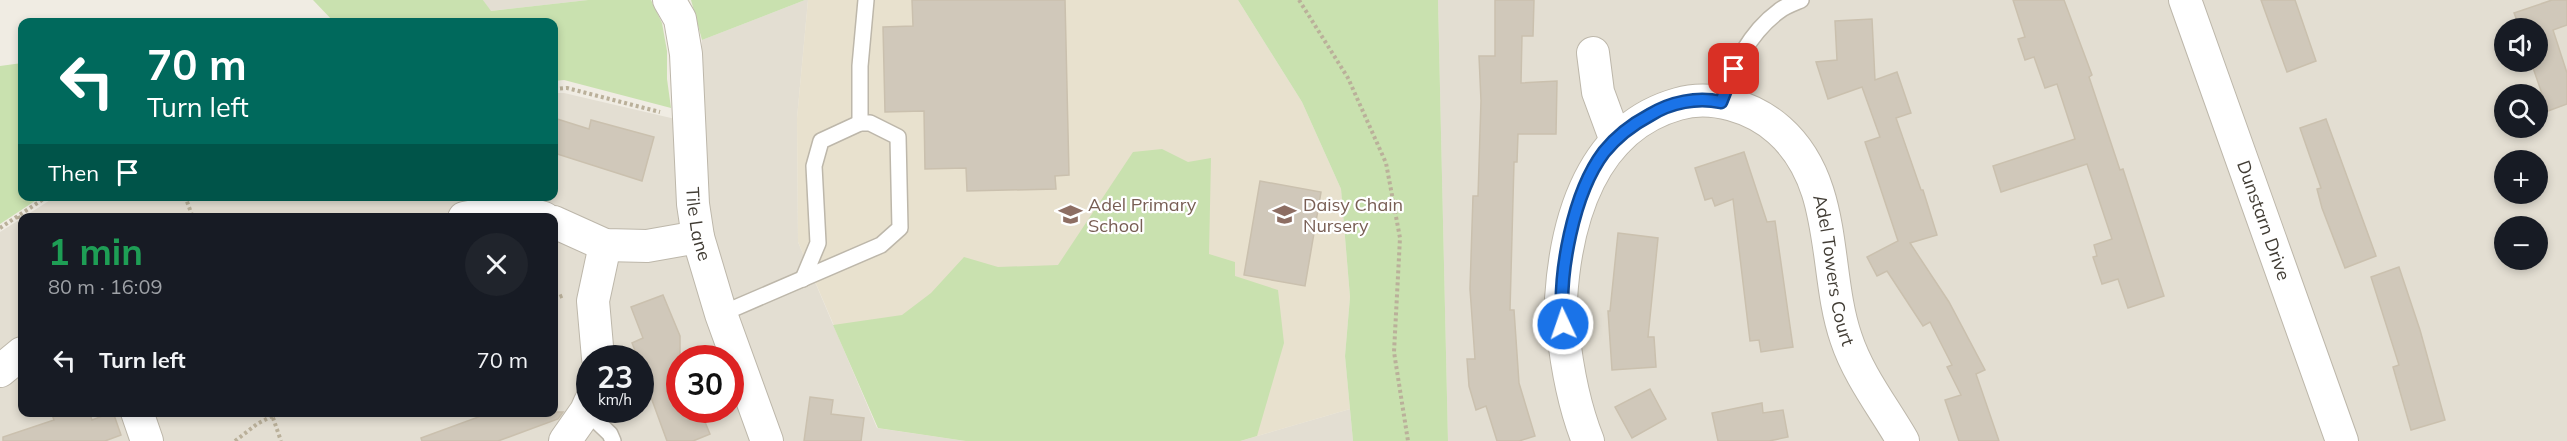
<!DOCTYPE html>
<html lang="en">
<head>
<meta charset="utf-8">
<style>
  body { margin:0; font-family:Mulish,sans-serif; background:#20242c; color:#f1f3f6; height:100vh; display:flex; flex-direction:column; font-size:22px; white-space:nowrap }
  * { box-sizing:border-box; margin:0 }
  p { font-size:20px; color:#9ea1a6 }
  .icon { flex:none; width:33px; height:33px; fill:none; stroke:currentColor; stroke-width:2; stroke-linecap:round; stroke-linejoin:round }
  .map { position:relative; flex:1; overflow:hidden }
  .details { position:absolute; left:18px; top:213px; width:540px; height:204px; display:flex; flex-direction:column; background:#171b24; border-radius:12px; box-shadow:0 3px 9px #0003 }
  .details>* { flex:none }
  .guide { position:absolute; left:18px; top:18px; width:540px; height:183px; border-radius:12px; box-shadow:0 3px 9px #0003; background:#00695c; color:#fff; overflow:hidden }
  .buttons { position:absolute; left:2494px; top:18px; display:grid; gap:12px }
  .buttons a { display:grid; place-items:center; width:54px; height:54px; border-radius:50%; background:#171b24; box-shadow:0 3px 9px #0003; font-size:30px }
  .speed { position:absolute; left:576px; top:345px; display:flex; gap:12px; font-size:30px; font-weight:700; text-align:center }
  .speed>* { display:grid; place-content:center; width:78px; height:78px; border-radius:50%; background:#171b24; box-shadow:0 3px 9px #0003; line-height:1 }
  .speed small { font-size:15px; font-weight:400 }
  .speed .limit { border:9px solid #d22; background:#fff; color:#111 }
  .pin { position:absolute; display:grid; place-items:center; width:51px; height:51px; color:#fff; margin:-26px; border-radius:12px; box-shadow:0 3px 9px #0006 }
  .me { position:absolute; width:66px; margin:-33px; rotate:357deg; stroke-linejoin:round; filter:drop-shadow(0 0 4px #0008) }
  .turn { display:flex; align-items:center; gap:21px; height:126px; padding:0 30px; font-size:27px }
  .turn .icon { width:78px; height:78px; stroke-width:2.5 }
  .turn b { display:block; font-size:42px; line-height:51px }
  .then { display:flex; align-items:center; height:57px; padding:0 30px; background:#0003; gap:12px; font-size:22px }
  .round { display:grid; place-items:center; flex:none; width:63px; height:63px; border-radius:32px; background:#20242c }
  .summary { display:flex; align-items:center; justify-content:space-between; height:102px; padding:0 30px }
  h1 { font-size:36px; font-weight:700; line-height:45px; color:#1e9e55 }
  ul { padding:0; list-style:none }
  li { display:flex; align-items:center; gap:18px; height:90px; padding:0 30px }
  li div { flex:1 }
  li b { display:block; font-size:22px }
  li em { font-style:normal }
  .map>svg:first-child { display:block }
  .residential { fill:#e3ded2; fill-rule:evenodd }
  .education { fill:#e8e1ce }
  .green { fill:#c9e1af }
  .building { fill:#d0c8ba; stroke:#cac0ae; stroke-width:1.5 }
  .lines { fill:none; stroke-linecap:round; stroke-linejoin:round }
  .lane-casing { stroke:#bdb7aa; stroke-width:18 }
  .street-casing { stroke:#bdb7aa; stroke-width:34 }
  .path { stroke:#bab09a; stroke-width:4; stroke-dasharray:3 3; stroke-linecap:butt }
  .lane { stroke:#fff; stroke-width:15 }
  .street { stroke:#fff; stroke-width:32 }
  .route-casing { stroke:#114b97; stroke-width:15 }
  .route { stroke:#1a73e8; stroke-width:10 }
  .labels { text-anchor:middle; stroke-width:4.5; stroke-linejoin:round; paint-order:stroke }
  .education-label { font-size:18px; fill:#785e54; stroke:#fff; text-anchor:start }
  .street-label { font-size:18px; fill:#413c34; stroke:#fff }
</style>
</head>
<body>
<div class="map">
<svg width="2567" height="441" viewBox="0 0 2567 441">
  <rect width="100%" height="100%" fill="#f0ece3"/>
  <g class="residential">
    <polygon points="483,0 588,0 490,11"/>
    <path d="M805,0H808L797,118L798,242L877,428L966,441H0V232L55,197L554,196V93H564L701,125L702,40ZM22,218H554V412H22ZM590,358H640V410H590ZM680,358H730V410H680Z"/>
    <path d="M1438,0H2567V441H1448ZM2505,28H2538V62H2505ZM2505,94H2538V128H2505ZM2505,160H2538V194H2505ZM2505,226H2538V260H2505Z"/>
    <polygon points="1350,409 1353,441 1240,441"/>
  </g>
  <polygon class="education" points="808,0 1238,0 1302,102 1341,189 1350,297 1345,356 1350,409 1240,441 966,441 878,428 798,242 797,118"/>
  <g class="green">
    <polygon points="313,0 483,0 491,11 588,0 651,0 662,23 667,51 667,79 671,108 564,80 554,81 554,22 334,22"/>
    <polygon points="691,0 805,0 702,40"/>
    <polygon points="1238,0 1438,0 1448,441 1353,441 1345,356 1350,297 1341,189 1302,102"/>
    <polygon points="22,63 22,196 41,197 0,224 0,66"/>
    <polygon points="1162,149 1188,162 1211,158 1209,254 1235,262 1235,276 1278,290 1284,343 1257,436 1240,441 966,441 878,428 833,325 902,315 931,293 964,257 998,267 1058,265 1133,152"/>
  </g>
  <g class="building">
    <polygon points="912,0 1065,0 1069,175 1055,176 1056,189 967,191 966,168 925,169 924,111 885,112 883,27 913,26"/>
    <polygon points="1495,0 1534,0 1533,36 1522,36 1521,83 1557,81 1556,134 1518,134 1517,162 1514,162 1510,310 1514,310 1519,383 1535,436 1519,441 1497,441 1486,406 1476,410 1469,386 1467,359 1475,359 1470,289 1473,196 1478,196 1481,101 1479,56 1495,56"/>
    <polygon points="2013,0 2064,0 2092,75 2089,77 2120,170 2123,169 2164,296 2128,308 2118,279 2102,284 2093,257 2097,256 2094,245 2112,239 2087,164 2001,192 1993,166 2075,139 2057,84 2045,88 2034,57 2025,60 2018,39 2025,37"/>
    <polygon points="2261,0 2295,0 2316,61 2287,72"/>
    <polygon points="2552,0 2567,0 2567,25 2553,30 2567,73 2567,104 2548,111 2531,62 2538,62 2538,28 2520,28 2514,13"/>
    <polygon points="1872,19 1875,80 1897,72 1911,113 1896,118 1921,190 1923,190 1937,235 1910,243 1949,302 1985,370 1976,374 1999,441 1959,441 1945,400 1961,395 1947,367 1952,365 1930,322 1923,326 1887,271 1877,276 1867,257 1898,241 1865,142 1880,137 1862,87 1828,99 1816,62 1837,60 1835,21"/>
    <polygon points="554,118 589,129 591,120 654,137 642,181 554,153"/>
    <polygon points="2326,119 2376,256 2345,268 2322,208 2317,189 2321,188 2300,128"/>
    <polygon points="1744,152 1767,222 1775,221 1793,347 1761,352 1759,340 1750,341 1733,199 1715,206 1712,198 1705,200 1695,168"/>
    <polygon points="1260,181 1321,192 1305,286 1244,275"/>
    <polygon points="1618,233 1658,238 1648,337 1654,337 1656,367 1612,370 1608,311 1610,311"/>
    <polygon points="2399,267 2420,330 2445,420 2411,430 2393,367 2399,365 2371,277"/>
    <polygon points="663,295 680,336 680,410 700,410 710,434 693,441 667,441 640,367 640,358 638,358 632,343 643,338 631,307"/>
    <polygon points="1650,389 1666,419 1632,438 1615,407"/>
    <polygon points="810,397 833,400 831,414 864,418 861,441 804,441"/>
    <polygon points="1762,403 1763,413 1783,410 1788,437 1769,441 1718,441 1712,413"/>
    <polygon points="51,412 89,412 92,420 113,412 121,435 105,441 3,441 3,437 54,420"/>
    <polygon points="492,412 563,412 558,419 498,441 422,441 421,438"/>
  </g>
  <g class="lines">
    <defs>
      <g id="lane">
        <path d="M1721,102C1731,69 1750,32 1779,11C1785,6 1794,3 1801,0"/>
        <polyline points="803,279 818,243 814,166 821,141 860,123"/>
        <polyline points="721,314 881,245 900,228 898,137 870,123 860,123 860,66 866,0"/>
        <polyline points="586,411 610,434 613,441"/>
      </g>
      <g id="street">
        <path id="s1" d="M669,0L680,19L686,54L693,204L698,237L721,314L767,441"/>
        <path id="s2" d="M2185,0L2342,441"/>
        <polyline points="1593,53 1598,92 1616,141"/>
        <polyline points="464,218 512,209 544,218"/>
        <polyline points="554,222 605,245 647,246 698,237"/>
        <polyline points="598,358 593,301 605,245"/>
        <polyline points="0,371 22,353"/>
        <polyline points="137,412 147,441"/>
        <polyline points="565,441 586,411 590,402"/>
        <path id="s3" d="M1588,441C1574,406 1567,368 1563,331C1562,321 1560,309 1561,299C1566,219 1592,128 1678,104C1712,94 1753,107 1779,130C1839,183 1823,271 1846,338C1858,375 1884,408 1903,441"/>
      </g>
    </defs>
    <use href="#lane" class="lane-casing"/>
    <use href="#street" class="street-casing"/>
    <g class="path">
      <polyline points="1299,0 1348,78 1386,163 1400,238 1394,352 1408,441"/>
      <polyline points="554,89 567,88 660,112"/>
      <polyline points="185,196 193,218"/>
      <polyline points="18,216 22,226"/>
      <polyline points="0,228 48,196"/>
      <polyline points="554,299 564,295"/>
      <polyline points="271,412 281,441"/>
      <polyline points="235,441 257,424 280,412"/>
    </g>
    <use href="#lane" class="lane"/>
    <use href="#street" class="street"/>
  </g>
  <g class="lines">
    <defs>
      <path id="route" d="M1563,324C1558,274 1573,193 1604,152C1617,136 1633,124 1650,115C1671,102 1697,97 1721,102L1734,69"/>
    </defs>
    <use href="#route" class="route-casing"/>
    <use href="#route" class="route"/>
  </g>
  <defs>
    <symbol id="school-bare" viewBox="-9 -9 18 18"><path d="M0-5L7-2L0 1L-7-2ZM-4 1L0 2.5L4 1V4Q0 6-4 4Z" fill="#8d6e63" stroke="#fff" stroke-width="2.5" paint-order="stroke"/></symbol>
  </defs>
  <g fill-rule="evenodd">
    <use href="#school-bare" x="1054" y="198" width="33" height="33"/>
    <use href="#school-bare" x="1268" y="198" width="33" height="33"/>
  </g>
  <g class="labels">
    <g class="education-label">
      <text x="1088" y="211">Adel Primary<tspan x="1088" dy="21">School</tspan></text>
      <text x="1303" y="211">Daisy Chain<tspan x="1303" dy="21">Nursery</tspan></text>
    </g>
    <g class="street-label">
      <text dy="6" stroke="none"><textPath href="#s2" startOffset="234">Dunstarn Drive</textPath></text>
      <text dy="6" stroke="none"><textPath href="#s1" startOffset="228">Tile Lane</textPath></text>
      <text dy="6" stroke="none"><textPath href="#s3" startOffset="651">Adel Towers Court</textPath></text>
    </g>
  </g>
</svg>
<div class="buttons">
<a><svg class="icon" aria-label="sound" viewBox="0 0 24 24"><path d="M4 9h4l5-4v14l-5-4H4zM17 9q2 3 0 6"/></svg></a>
<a><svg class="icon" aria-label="search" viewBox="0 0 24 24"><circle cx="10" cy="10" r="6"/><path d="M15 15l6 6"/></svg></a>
<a>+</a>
<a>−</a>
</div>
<div class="speed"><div>23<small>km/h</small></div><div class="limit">30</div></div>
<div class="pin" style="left:1734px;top:69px;background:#d93025"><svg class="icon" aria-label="arrive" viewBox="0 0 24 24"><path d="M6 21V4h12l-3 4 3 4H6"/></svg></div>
<svg class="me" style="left:1563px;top:324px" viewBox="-20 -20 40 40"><circle r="17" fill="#1a73e8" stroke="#fff" stroke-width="3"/><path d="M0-11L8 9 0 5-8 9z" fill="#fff"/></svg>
<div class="guide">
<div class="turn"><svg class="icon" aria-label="left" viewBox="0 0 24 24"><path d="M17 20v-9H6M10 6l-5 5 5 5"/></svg><div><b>70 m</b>Turn left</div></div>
<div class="then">Then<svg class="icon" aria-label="arrive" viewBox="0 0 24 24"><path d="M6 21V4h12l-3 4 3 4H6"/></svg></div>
</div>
<section class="details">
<div class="summary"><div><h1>1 min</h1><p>80 m · 16:09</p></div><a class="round"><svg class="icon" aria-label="close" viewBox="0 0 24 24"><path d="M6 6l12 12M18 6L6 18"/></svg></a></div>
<ul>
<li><svg class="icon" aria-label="left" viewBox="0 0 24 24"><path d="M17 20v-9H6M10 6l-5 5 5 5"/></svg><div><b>Turn left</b></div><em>70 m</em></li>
</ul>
</section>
</div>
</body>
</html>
